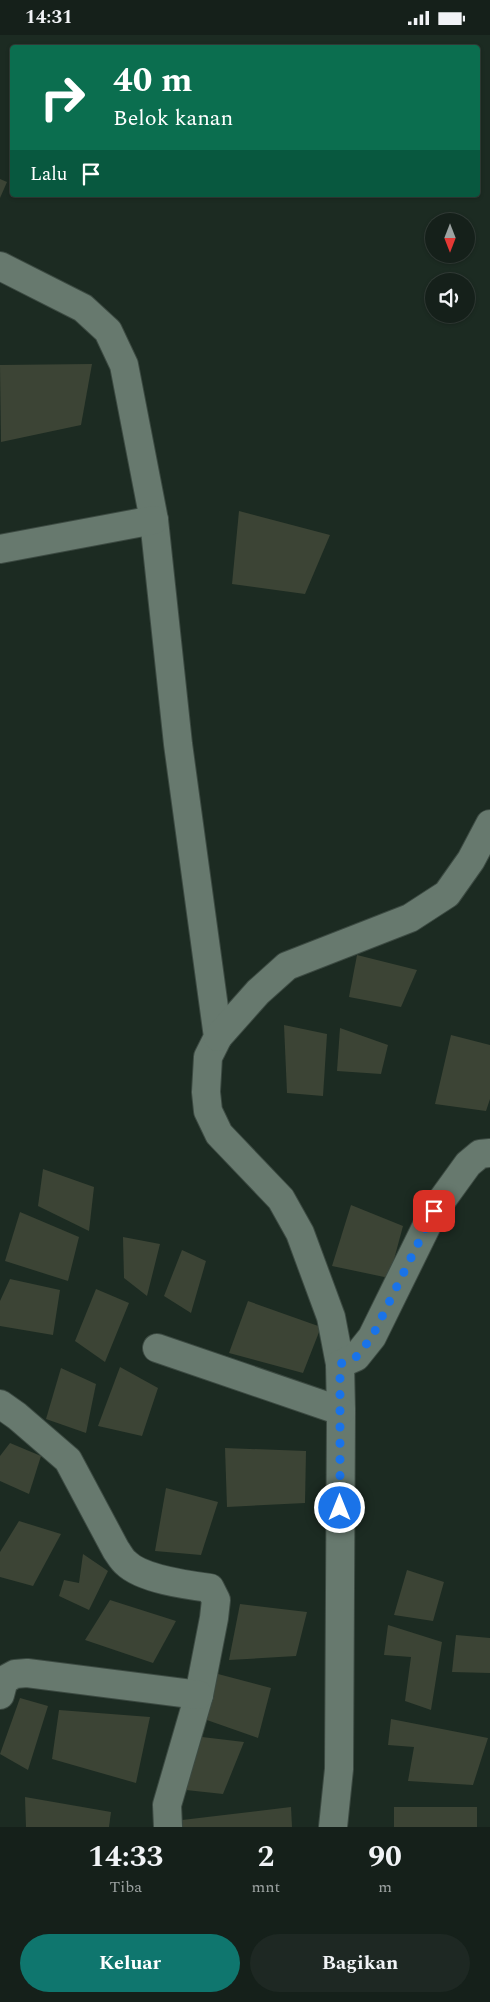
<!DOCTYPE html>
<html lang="id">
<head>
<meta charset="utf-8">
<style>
  body { margin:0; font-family:Spectral,serif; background:#1e2823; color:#f1f3f6; height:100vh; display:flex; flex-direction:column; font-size:19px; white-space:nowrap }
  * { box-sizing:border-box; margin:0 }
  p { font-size:16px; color:#9da3a2 }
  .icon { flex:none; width:28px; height:28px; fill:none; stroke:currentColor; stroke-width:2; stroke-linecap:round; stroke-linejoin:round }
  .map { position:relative; height:1792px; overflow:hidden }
  .details { display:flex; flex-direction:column; background:#15201a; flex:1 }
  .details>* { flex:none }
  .top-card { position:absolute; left:10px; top:10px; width:470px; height:152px; border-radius:5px; box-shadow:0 1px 4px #0004,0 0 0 1px #343e39; background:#0b6e4f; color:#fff; overflow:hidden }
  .needle { width:32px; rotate:180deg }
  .controls { position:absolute; left:425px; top:178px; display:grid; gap:10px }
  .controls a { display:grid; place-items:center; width:50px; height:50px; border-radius:50%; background:#15201a; box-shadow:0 1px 4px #0004,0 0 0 1px #343e39; font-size:25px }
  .pin { position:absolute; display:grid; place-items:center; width:42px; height:42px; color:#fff; margin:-21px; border-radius:10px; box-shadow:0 2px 8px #0006 }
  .me { position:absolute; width:55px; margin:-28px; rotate:0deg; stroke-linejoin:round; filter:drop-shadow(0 0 4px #0008) }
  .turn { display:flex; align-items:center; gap:18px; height:105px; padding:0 20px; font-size:22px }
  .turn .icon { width:65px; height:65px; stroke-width:2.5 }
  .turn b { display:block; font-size:35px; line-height:42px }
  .then { display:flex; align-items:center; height:48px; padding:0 20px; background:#0003; gap:10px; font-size:19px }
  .eta { display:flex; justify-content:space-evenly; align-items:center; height:85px; text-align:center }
  .eta b { font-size:30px; font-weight:700; line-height:35px }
  .action { display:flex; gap:10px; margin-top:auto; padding:10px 20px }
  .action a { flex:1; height:58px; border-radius:30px; background:#0f766e; color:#fff; font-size:20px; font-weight:700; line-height:58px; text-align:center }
  .action a+a { background:#1e2823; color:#f1f3f6 }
  .status { display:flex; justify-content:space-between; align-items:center; height:35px; padding:0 25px; background:#15201a; direction:ltr }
  .status svg { height:14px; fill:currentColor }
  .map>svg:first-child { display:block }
  .building { fill:#3c4435 }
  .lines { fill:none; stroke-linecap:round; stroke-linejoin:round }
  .street-casing { stroke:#3c4a42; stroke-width:30 }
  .street { stroke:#67796e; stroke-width:28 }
  .route { stroke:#1a73e8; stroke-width:9; stroke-dasharray:0 16.2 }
</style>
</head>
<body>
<div class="status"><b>14:31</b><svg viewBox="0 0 49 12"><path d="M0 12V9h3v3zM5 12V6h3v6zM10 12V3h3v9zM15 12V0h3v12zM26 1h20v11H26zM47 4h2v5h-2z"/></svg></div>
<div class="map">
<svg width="490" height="1792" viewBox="0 0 490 1792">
  <rect width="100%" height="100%" fill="#1c2b22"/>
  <g class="building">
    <polygon points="0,144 7,147 0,163"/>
    <polygon points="92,329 81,390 1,407 0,330"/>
    <polygon points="239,476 330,500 305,559 232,549"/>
    <polygon points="357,920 417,935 401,972 349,962"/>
    <polygon points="284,990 327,999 323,1061 287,1058"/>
    <polygon points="340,993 388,1010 381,1039 337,1036"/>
    <polygon points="451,1000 490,1010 490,1064 486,1076 435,1069"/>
    <polygon points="43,1134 94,1152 89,1196 38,1171"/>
    <polygon points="351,1170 403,1191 389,1243 332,1231"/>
    <polygon points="20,1177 79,1202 68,1246 5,1226"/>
    <polygon points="123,1202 160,1209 147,1261 124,1243"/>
    <polygon points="182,1215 206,1226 191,1278 164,1261"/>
    <polygon points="10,1244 60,1255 53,1300 0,1291 0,1266"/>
    <polygon points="96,1254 129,1268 105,1327 75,1306"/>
    <polygon points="248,1266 321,1292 303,1338 229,1318"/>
    <polygon points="120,1332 158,1353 142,1401 98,1391"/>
    <polygon points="61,1333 96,1349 86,1398 46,1384"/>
    <polygon points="10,1408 41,1421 29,1459 0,1446 0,1421"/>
    <polygon points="225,1413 306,1416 305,1468 227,1472"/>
    <polygon points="166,1453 218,1467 201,1520 155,1516"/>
    <polygon points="19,1486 61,1499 33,1551 0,1542 0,1517"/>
    <polygon points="83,1519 108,1536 89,1575 59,1561 64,1545 79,1548"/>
    <polygon points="407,1535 444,1547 433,1586 394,1580"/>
    <polygon points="110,1565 176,1586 153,1628 85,1605"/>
    <polygon points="240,1569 307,1577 296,1621 229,1625"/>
    <polygon points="388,1590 442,1607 431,1675 405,1666 411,1622 384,1620"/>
    <polygon points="456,1600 490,1603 490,1638 452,1637"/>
    <polygon points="218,1639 271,1653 258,1703 204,1684"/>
    <polygon points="20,1663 48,1671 28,1735 0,1719"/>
    <polygon points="59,1675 150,1682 136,1748 52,1724"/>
    <polygon points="391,1684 488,1703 473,1750 408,1746 414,1712 388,1710"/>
    <polygon points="202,1702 244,1707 223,1759 186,1755"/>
    <polygon points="25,1762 111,1777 109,1792 26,1792"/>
    <polygon points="291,1772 292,1792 183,1792 182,1785"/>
    <rect x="394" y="1772" width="83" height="20"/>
  </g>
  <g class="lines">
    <defs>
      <g id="street">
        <polyline points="0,231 83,273 108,296 124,330 154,485 178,709 218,1002 208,1022 206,1057 208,1076 219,1099 281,1164 300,1198 331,1282 340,1329 341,1376 339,1734 333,1792"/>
        <polyline points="0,514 154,485"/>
        <polyline points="218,1002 258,957 287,931 410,883 447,859 471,825 490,789"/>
        <polyline points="157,1313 341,1376"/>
        <polyline points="340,1329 356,1322 372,1302 434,1176 468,1129 480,1119 490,1118"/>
        <path d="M0,1369L17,1381L68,1425L116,1515C119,1519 122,1525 126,1528C142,1544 187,1550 210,1553L216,1565L214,1583L199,1660L167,1770L168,1792"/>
        <polyline points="0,1660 4,1645 15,1639 27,1638 199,1660"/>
      </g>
    </defs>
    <use href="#street" class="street-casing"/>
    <use href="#street" class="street"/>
  </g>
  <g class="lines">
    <polyline class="route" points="340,1473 340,1329 356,1322 372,1302 434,1176"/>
  </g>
</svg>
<div class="controls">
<a><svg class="needle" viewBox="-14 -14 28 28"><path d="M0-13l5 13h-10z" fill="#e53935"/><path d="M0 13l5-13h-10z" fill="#9da3a2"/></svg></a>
<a><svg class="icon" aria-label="sound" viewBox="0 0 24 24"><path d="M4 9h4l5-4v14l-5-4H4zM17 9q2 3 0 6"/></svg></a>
</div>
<div class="pin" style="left:434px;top:1176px;background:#d93025"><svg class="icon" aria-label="arrive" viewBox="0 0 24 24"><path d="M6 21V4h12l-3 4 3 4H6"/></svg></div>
<svg class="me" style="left:340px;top:1473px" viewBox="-20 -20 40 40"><circle r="17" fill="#1a73e8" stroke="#fff" stroke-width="3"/><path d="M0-11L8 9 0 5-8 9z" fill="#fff"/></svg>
<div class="top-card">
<div class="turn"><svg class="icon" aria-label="right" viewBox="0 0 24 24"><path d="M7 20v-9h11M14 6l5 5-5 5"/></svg><div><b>40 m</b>Belok kanan</div></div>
<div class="then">Lalu<svg class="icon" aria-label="arrive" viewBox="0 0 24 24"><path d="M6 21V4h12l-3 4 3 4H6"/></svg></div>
</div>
</div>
<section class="details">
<div class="eta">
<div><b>14:33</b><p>Tiba</p></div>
<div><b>2</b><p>mnt</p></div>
<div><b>90</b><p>m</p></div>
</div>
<div class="action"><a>Keluar</a><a>Bagikan</a></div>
</section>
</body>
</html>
